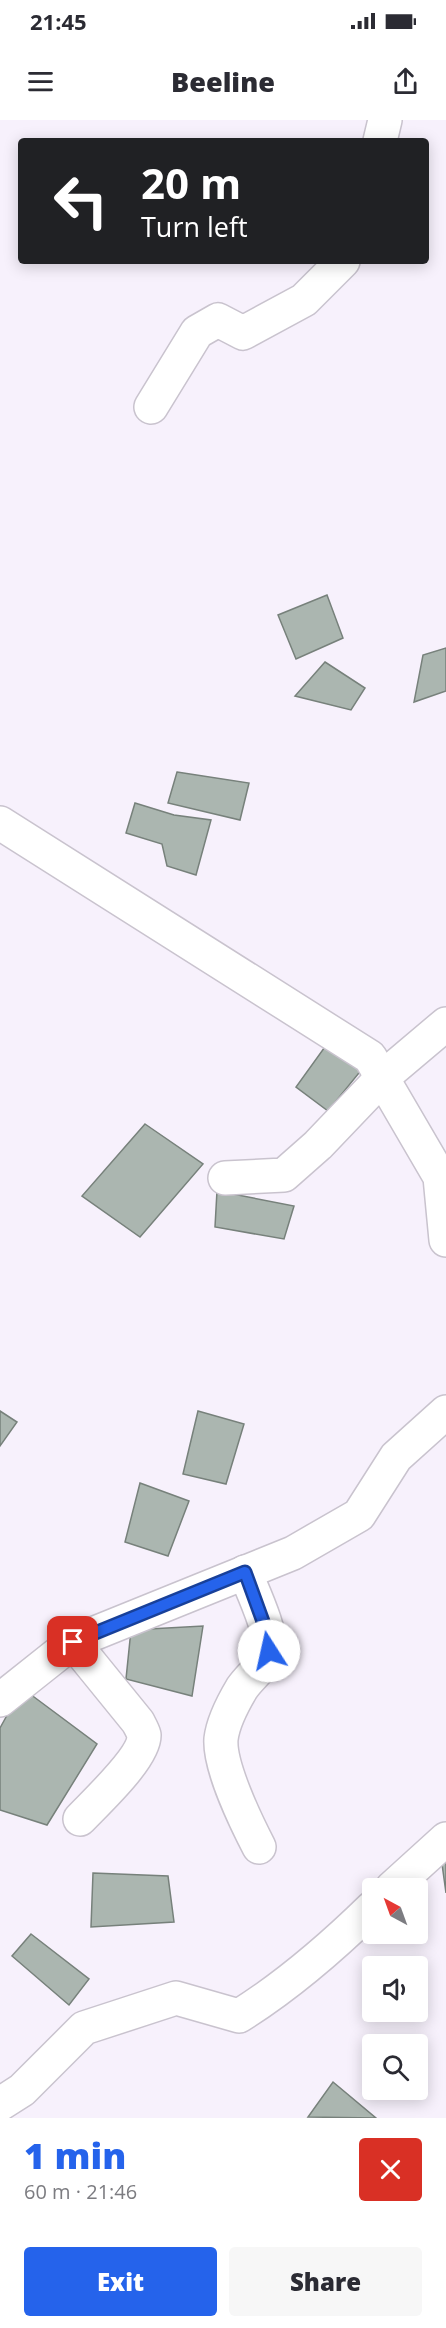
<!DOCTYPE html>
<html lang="en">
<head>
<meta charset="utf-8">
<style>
  body { margin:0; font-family:"Open Sans",sans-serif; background:#f7f7f7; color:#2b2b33; height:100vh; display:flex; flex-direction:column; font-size:22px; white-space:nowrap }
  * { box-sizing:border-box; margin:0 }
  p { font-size:20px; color:#7c7c81 }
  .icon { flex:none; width:33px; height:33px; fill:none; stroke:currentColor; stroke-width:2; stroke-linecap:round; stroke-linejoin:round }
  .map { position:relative; height:1998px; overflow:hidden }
  .sheet { display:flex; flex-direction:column; background:#fff; flex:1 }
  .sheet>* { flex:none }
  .hud { position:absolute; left:18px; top:18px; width:411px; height:126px; border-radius:6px; box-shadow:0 3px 15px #0003; background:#202124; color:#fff; overflow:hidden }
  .needle { width:39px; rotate:319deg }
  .controls { position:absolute; left:362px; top:1758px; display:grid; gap:12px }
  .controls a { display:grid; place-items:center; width:66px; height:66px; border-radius:6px; background:#fff; box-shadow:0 3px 15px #0003; font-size:30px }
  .pin { position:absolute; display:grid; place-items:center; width:51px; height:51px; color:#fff; margin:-26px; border-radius:12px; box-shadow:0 3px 9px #0006 }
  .me { position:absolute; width:66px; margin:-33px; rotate:350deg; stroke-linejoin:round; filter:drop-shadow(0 0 4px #0008) }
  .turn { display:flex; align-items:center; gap:21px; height:126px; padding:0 24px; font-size:27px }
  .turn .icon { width:78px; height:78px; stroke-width:2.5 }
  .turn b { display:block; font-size:42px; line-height:51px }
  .round { display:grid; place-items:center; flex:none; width:63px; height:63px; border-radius:6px; background:#f7f7f7 }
  .summary { display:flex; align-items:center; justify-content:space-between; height:102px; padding:0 24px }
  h1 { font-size:36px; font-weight:800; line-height:45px; color:#2563eb }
  .button { display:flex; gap:12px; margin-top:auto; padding:12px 24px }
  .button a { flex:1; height:69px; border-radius:6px; background:#2563eb; color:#fff; font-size:24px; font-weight:800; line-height:69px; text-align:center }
  .button a+a { background:#f7f7f7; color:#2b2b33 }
  .status { display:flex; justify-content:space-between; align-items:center; height:42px; padding:0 30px; background:#fff; direction:ltr }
  .status svg { height:16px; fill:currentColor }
  header { display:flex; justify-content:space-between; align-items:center; height:78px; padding:0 24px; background:#fff; font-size:27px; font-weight:800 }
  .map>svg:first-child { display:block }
  .building { fill:#abb6b0; stroke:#77817b; stroke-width:1.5 }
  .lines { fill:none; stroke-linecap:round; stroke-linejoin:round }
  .minor-casing { stroke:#c9c3ce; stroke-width:36 }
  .minor { stroke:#fff; stroke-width:33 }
  .route-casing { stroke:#184099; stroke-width:15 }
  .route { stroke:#2563eb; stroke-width:10 }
</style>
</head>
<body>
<div class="status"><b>21:45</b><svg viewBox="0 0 49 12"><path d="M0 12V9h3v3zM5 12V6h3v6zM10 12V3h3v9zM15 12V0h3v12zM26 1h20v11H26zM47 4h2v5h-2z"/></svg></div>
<header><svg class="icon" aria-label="menu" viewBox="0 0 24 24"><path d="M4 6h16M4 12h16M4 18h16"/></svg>Beeline<svg class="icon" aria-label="share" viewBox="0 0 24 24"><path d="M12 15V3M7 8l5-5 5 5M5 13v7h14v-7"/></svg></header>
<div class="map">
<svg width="446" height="1998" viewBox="0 0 446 1998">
  <rect width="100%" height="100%" fill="#f7f1fc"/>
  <g class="building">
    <polygon points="327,475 343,518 296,539 278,495"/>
    <polygon points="446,528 446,571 414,582 423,535"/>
    <polygon points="325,542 365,568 351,590 295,576"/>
    <polygon points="177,652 249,663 240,700 168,683"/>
    <polygon points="135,683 174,695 211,700 196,755 167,746 162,724 126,713"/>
    <polygon points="327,924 363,948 328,991 296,967"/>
    <polygon points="145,1004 203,1044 140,1117 82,1076"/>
    <polygon points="217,1071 294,1086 284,1119 215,1107"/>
    <polygon points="0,1291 17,1302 0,1326"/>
    <polygon points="198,1291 244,1304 226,1364 183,1354"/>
    <polygon points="140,1363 189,1381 168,1436 125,1422"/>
    <polygon points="203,1506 192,1576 126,1559 131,1510"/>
    <polygon points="22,1568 97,1624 47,1705 0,1690 0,1608"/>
    <polygon points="446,1742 446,1773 442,1744"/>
    <polygon points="93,1753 168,1756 174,1802 91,1807"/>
    <polygon points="31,1814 89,1859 69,1885 12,1836"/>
    <polygon points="333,1962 376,1998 308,1997"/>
  </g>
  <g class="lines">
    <defs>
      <g id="minor">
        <polyline points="380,21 385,0"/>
        <polyline points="151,287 197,212 218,200 243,213 304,180 343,141"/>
        <polyline points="0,703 370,937 440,1057 446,1120"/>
        <polyline points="225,1058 284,1055 318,1025 382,958 446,904"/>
        <path d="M245,1452C252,1470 273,1513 269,1531C265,1546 250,1556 242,1568C233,1583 223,1602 221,1619C219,1646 246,1702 259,1727"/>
        <path d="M73,1522L138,1602C140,1606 143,1611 144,1615C145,1637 95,1683 80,1699"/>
        <polyline points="0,1580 73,1522 293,1433 359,1395 396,1337 446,1292"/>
        <polyline points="392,1768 446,1719"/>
        <path d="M0,1984L22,1970L84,1908L176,1878L239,1896C287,1866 331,1828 372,1788"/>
      </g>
    </defs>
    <use href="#minor" class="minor-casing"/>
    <use href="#minor" class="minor"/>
  </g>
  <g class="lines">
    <defs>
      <polyline id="route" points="73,1522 245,1452 269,1518 269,1531"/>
    </defs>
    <use href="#route" class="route-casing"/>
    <use href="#route" class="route"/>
  </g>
</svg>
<div class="controls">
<a><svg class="needle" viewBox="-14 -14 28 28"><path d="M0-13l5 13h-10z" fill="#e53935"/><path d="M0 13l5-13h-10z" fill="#7c7c81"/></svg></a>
<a><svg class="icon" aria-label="sound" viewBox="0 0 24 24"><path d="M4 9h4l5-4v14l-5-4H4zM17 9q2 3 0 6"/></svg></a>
<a><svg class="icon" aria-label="search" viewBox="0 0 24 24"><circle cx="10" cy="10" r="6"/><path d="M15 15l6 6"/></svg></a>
</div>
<div class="pin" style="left:73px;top:1522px;background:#d93025"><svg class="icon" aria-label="arrive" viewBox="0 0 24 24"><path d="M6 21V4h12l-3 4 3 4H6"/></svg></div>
<svg class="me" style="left:269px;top:1531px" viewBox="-20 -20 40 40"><circle r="19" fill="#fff"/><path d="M0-13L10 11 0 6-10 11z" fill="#2563eb"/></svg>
<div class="hud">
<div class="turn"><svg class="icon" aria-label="left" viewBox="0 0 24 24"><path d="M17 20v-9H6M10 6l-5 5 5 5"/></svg><div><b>20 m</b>Turn left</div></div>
</div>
</div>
<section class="sheet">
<div class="summary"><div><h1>1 min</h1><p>60 m · 21:46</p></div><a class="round" style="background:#d93025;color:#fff"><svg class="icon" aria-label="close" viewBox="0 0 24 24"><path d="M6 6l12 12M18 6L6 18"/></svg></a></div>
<div class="button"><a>Exit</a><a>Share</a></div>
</section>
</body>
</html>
